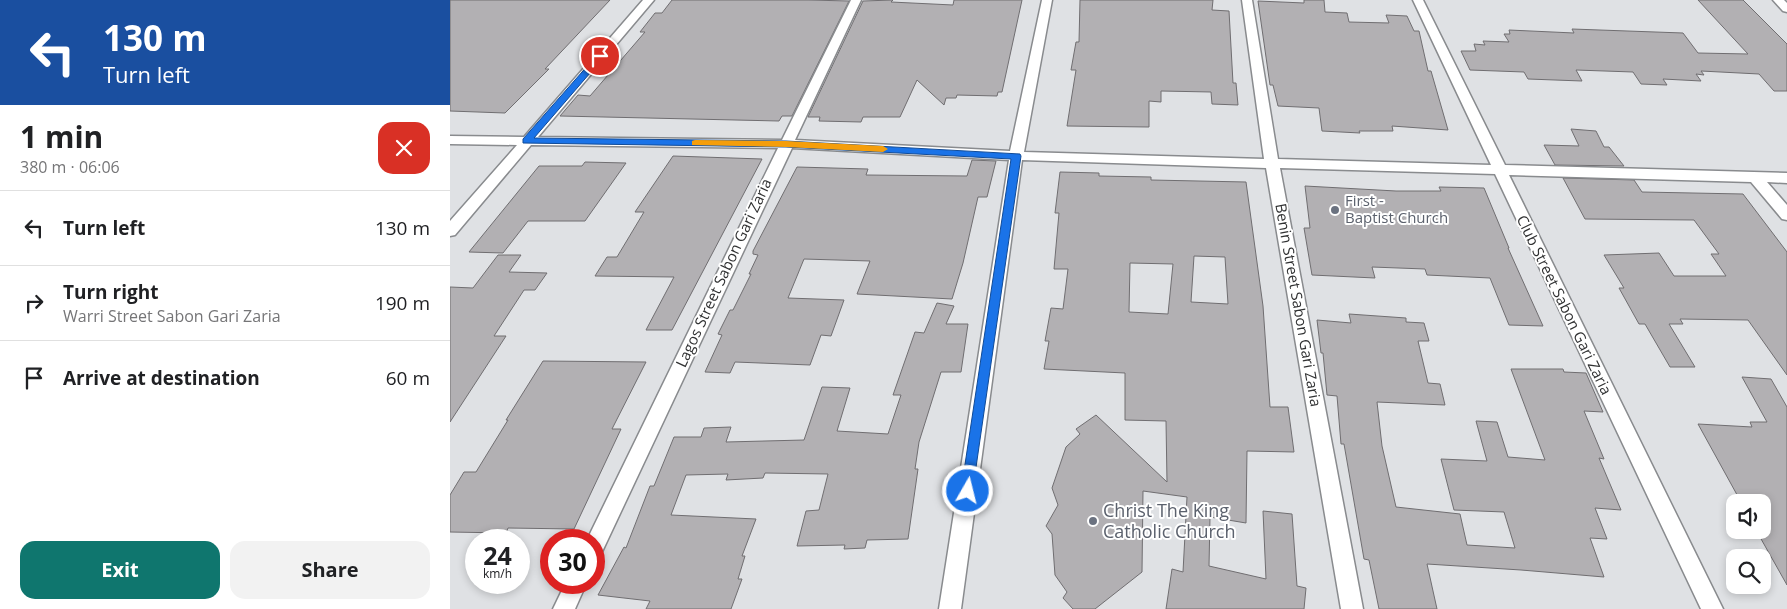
<!DOCTYPE html>
<html lang="en">
<head>
<meta charset="utf-8">
<style>
  body { margin:0; font-family:"Open Sans",sans-serif; background:#f2f2f2; color:#202124; height:100vh; display:flex; flex-direction:column; font-size:19px; white-space:nowrap }
  * { box-sizing:border-box; margin:0 }
  p { font-size:16px; color:#757577 }
  .icon { flex:none; width:28px; height:28px; fill:none; stroke:currentColor; stroke-width:2; stroke-linecap:round; stroke-linejoin:round }
  .map { position:relative; flex:1; overflow:hidden }
  .side { display:flex; flex-direction:column; background:#fff; width:450px }
  .side>* { flex:none }
  .banner { background:#1a4fa0; color:#fff; overflow:hidden }
  .fabs { position:absolute; left:1276px; top:494px; display:grid; gap:10px }
  .fabs a { display:grid; place-items:center; width:45px; height:45px; border-radius:10px; background:#fff; box-shadow:0 2px 8px #0003; font-size:25px }
  .speed { position:absolute; left:15px; top:529px; display:flex; gap:10px; font-size:25px; font-weight:700; text-align:center }
  .speed>* { display:grid; place-content:center; width:65px; height:65px; border-radius:50%; background:#fff; box-shadow:0 2px 8px #0003; line-height:1 }
  .speed small { font-size:12px; font-weight:400 }
  .speed .limit { border:8px solid #d22; background:#fff; color:#111 }
  .pin { position:absolute; display:grid; place-items:center; width:42px; height:42px; color:#fff; margin:-21px; border:2px solid #fff; border-radius:50%; box-shadow:0 1px 5px #0007 }
  .me { position:absolute; width:55px; margin:-28px; rotate:8deg; stroke-linejoin:round; filter:drop-shadow(0 0 4px #0008) }
  .turn { display:flex; align-items:center; gap:18px; height:105px; padding:0 20px; font-size:22px }
  .turn .icon { width:65px; height:65px; stroke-width:2.5 }
  .turn b { display:block; font-size:35px; line-height:42px }
  .round { display:grid; place-items:center; flex:none; width:52px; height:52px; border-radius:15px; background:#f2f2f2 }
  .head { display:flex; align-items:center; justify-content:space-between; height:85px; padding:0 20px }
  h1 { font-size:30px; font-weight:700; line-height:38px }
  .cta { display:flex; gap:10px; margin-top:auto; padding:10px 20px }
  .cta a { flex:1; height:58px; border-radius:15px; background:#0f766e; color:#fff; font-size:20px; font-weight:700; line-height:58px; text-align:center }
  .cta a+a { background:#f2f2f2; color:#202124 }
  ul { padding:0; list-style:none }
  li { display:flex; align-items:center; gap:15px; height:75px; padding:0 20px; border-top:1px solid #e0e0e0 }
  li div { flex:1 }
  li b { display:block; font-size:19px }
  li em { font-style:normal }
  main { display:flex; flex:1; min-height:0 }
  .map>svg:first-child { display:block }
  .building { fill:#b2b0b3; stroke:#706e71; fill-rule:evenodd }
  .lines { fill:none; stroke-linecap:round; stroke-linejoin:round }
  .street-casing { stroke:#898b8e; stroke-width:3 }
  .street { fill:#fff; fill-rule:evenodd }
  .route { fill:#1a73e8; stroke:#114b97 }
  .slow { fill:#f59e0b }
  .worship-dot { fill:#6b7280; stroke:#fff; stroke-width:2 }
  .labels { text-anchor:middle; stroke-width:4; stroke-linejoin:round; paint-order:stroke }
  .worship-label { font-size:15px; fill:#5b616d; stroke:#fff; text-anchor:start }
  .street-label { font-size:15px; fill:#303132; stroke:#fff }
  .near-worship-label { font-size:18px; fill:#5b616d; stroke:#fff; text-anchor:start }
</style>
</head>
<body>
<main>
<section class="side">
<div class="banner">
<div class="turn"><svg class="icon" aria-label="left" viewBox="0 0 24 24"><path d="M17 20v-9H6M10 6l-5 5 5 5"/></svg><div><b>130 m</b>Turn left</div></div>
</div>
<div class="head"><div><h1>1 min</h1><p>380 m · 06:06</p></div><a class="round" style="background:#d93025;color:#fff"><svg class="icon" aria-label="close" viewBox="0 0 24 24"><path d="M6 6l12 12M18 6L6 18"/></svg></a></div>
<ul>
<li><svg class="icon" aria-label="left" viewBox="0 0 24 24"><path d="M17 20v-9H6M10 6l-5 5 5 5"/></svg><div><b>Turn left</b></div><em>130 m</em></li>
<li><svg class="icon" aria-label="right" viewBox="0 0 24 24"><path d="M7 20v-9h11M14 6l5 5-5 5"/></svg><div><b>Turn right</b><p>Warri Street Sabon Gari Zaria</p></div><em>190 m</em></li>
<li><svg class="icon" aria-label="arrive" viewBox="0 0 24 24"><path d="M6 21V4h12l-3 4 3 4H6"/></svg><div><b>Arrive at destination</b></div><em>60 m</em></li>
</ul>
<div class="cta"><a>Exit</a><a>Share</a></div>
</section>
<div class="map">
<svg width="1337" height="609" viewBox="0 0 1337 609">
  <rect width="100%" height="100%" fill="#dfe1e4"/>
  <g class="building">
    <polygon points="0,0 160,0 95,69 99,69 55,113 0,111"/>
    <polygon points="222,0 359,0 399,1 342,116 332,116 329,121 110,116 128,95 140,96 195,32 190,32 205,13 212,13"/>
    <polygon points="443,0 441,2 503,5 504,0 572,0 552,92 548,92 547,96 507,95 506,98 496,98 494,105 467,80 450,117 413,117 411,122 369,121 370,117 358,117 413,1"/>
    <polygon points="630,0 763,0 762,10 779,11 783,83 786,83 788,105 762,104 761,92 711,91 711,102 699,101 699,127 617,126 626,70 621,70 626,42 629,42"/>
    <polygon points="854,0 874,0 875,12 897,13 899,22 939,23 936,15 957,16 964,31 969,31 978,71 981,71 998,130 942,126 943,131 909,131 910,133 872,131 869,108 828,106 823,85 820,85 808,1 854,3"/>
    <polygon points="1248,0 1293,0 1337,44 1337,91 1324,91 1309,74 1251,71 1254,75 1246,74 1251,81 1213,79 1217,85 1191,84 1183,72 1126,70 1132,81 1078,79 1074,72 1020,70 1011,51 1026,51 1024,44 1035,45 1033,41 1059,42 1054,34 1060,34 1059,30 1124,33 1122,29 1233,33 1248,53 1298,54"/>
    <polygon points="1121,129 1146,131 1154,147 1159,147 1174,166 1105,165 1094,145 1129,146"/>
    <polygon points="223,156 312,159 222,330 196,330 224,277 145,276 157,257 167,257 194,212 185,212"/>
    <polygon points="522,160 546,161 537,197 528,197 513,263 502,299 407,294 420,261 354,259 338,298 394,300 381,336 371,335 360,365 285,362 280,373 255,372 272,335 268,334 280,310 283,310 301,274 299,274 308,255 303,254 303,251 347,167 418,169 416,175 517,176"/>
    <polygon points="135,162 176,163 135,221 78,221 53,253 19,252 89,166 132,166"/>
    <path d="M610,172L649,173V176L701,177V180L796,182L813,306L820,407H838L844,452L797,451L796,523L760,517L759,566L816,579L813,511L842,514L847,586L856,588L854,609H716L722,569L733,572L737,497L693,491L692,572L645,609H623L613,598L617,592L605,575L602,534L596,526L608,505L602,488L616,447L630,434L626,429L646,415L717,482L716,421L675,420V373L594,369L599,341H595L601,308L613,309L618,269H604L609,213H605ZM744,256L775,257L778,304L741,302ZM680,263L723,264L718,314L679,312Z"/>
    <polygon points="1113,178 1184,180 1192,192 1293,194 1337,252 1337,375 1298,320 1230,319 1233,324 1219,324 1245,367 1220,367 1195,324 1189,324 1169,288 1174,288 1154,255 1209,253 1224,276 1276,276 1261,254 1269,254 1244,220 1135,219"/>
    <polygon points="855,186 946,191 991,191 989,187 1034,188 1059,248 1058,248 1093,326 1059,325 1040,278 977,275 975,269 922,267 925,278 862,275 854,228 860,228"/>
    <polygon points="48,255 71,255 59,272 97,273 85,290 74,290 44,336 56,336 0,422 0,287 23,288"/>
    <polygon points="487,303 504,306 496,324 518,324 511,372 491,372 469,442 465,469 468,469 458,539 417,540 415,548 394,549 395,545 347,546 356,511 369,510 378,474 315,473 313,478 276,480 278,474 236,475 221,515 306,519 292,556 295,556 288,579 292,579 281,609 196,609 200,601 148,595 174,547 176,548 200,486 204,486 224,437 251,437 254,428 281,427 276,442 354,440 372,387 400,388 387,431 438,434 451,395 443,395 465,332 474,333"/>
    <polygon points="899,314 956,318 956,322 974,323 979,341 968,341 978,383 990,384 995,405 927,402 932,446 946,507 1010,514 1017,545 1065,548 1054,512 1004,510 991,459 1037,461 1026,421 1047,422 1058,457 1095,460 1061,369 1113,369 1114,372 1136,373 1153,412 1134,411 1154,459 1149,458 1171,510 1145,508 1157,539 1140,538 1154,577 1071,570 977,564 987,609 929,609 919,560 914,559 894,444 891,444 887,396 877,395 873,353 871,353 867,320 901,323"/>
    <polygon points="93,361 196,362 162,429 171,429 124,529 58,528 56,533 0,532 0,495 14,472 26,472 58,420 56,420"/>
    <polygon points="1292,377 1321,379 1337,407 1337,585 1306,530 1312,530 1312,502 1291,502 1248,424 1302,427 1300,422 1317,422"/>
  </g>
  <g class="lines">
    <defs>
      <g id="street">
        <polygon points="193,0 204,0 88,137 332,140 401,0 411,0 345,140 560,151 592,0 602,0 574,152 814,159 792,0 802,0 828,159 1041,165 963,0 973,0 1055,165 1337,173 1337,183 1317,182 1337,205 1337,220 1332,219 1301,182 1059,175 1273,609 1251,609 1045,174 830,168 913,609 891,609 816,168 572,160 511,609 489,609 559,160 342,148 151,554 144,557 144,540 137,540 328,148 81,145 5,235 0,236 0,221 67,145 0,144 0,136 74,137"/>
        <polygon points="1323,0 1334,0 1337,3 1337,12 1333,11"/>
        <polygon points="116,582 137,582 125,609 103,609"/>
      </g>
    </defs>
    <use href="#street" class="street-casing"/>
    <use href="#street" class="street"/>
  </g>
  <polygon class="route" points="150,54 153,55 153,58 84,138 336,141 570,154 571,156 522,495 518,497 513,495 511,491 561,159 336,147 73,143 73,139 147,55"/>
  <polygon class="slow" points="245,140 336,141 433,146 438,149 433,152 336,147 242,145 242,141"/>
  <g class="worship-dot">
    <circle cx="885" cy="210" r="5"/>
    <circle cx="643" cy="521" r="5"/>
  </g>
  <g class="labels">
    <g class="worship-label">
      <text x="895" y="206">First -<tspan x="895" dy="17">Baptist Church</tspan></text>
    </g>
    <g class="street-label">
      <text transform="translate(274 273) rotate(-65)" y="5">Lagos Street Sabon Gari Zaria</text>
      <text transform="translate(848 305) rotate(80)" y="5">Benin Street Sabon Gari Zaria</text>
      <text transform="translate(1114 305) rotate(64)" y="5">Club Street Sabon Gari Zaria</text>
    </g>
    <g class="near-worship-label">
      <text x="653" y="517">Christ The King<tspan x="653" dy="21">Catholic Church</tspan></text>
    </g>
  </g>
</svg>
<div class="fabs">
<a><svg class="icon" aria-label="sound" viewBox="0 0 24 24"><path d="M4 9h4l5-4v14l-5-4H4zM17 9q2 3 0 6"/></svg></a>
<a><svg class="icon" aria-label="search" viewBox="0 0 24 24"><circle cx="10" cy="10" r="6"/><path d="M15 15l6 6"/></svg></a>
</div>
<div class="speed"><div>24<small>km/h</small></div><div class="limit">30</div></div>
<div class="pin" style="left:150px;top:56px;background:#d93025"><svg class="icon" aria-label="arrive" viewBox="0 0 24 24"><path d="M6 21V4h12l-3 4 3 4H6"/></svg></div>
<svg class="me" style="left:518px;top:491px" viewBox="-20 -20 40 40"><circle r="17" fill="#1a73e8" stroke="#fff" stroke-width="3"/><path d="M0-11L8 9 0 5-8 9z" fill="#fff"/></svg>
</div>
</main>
</body>
</html>
